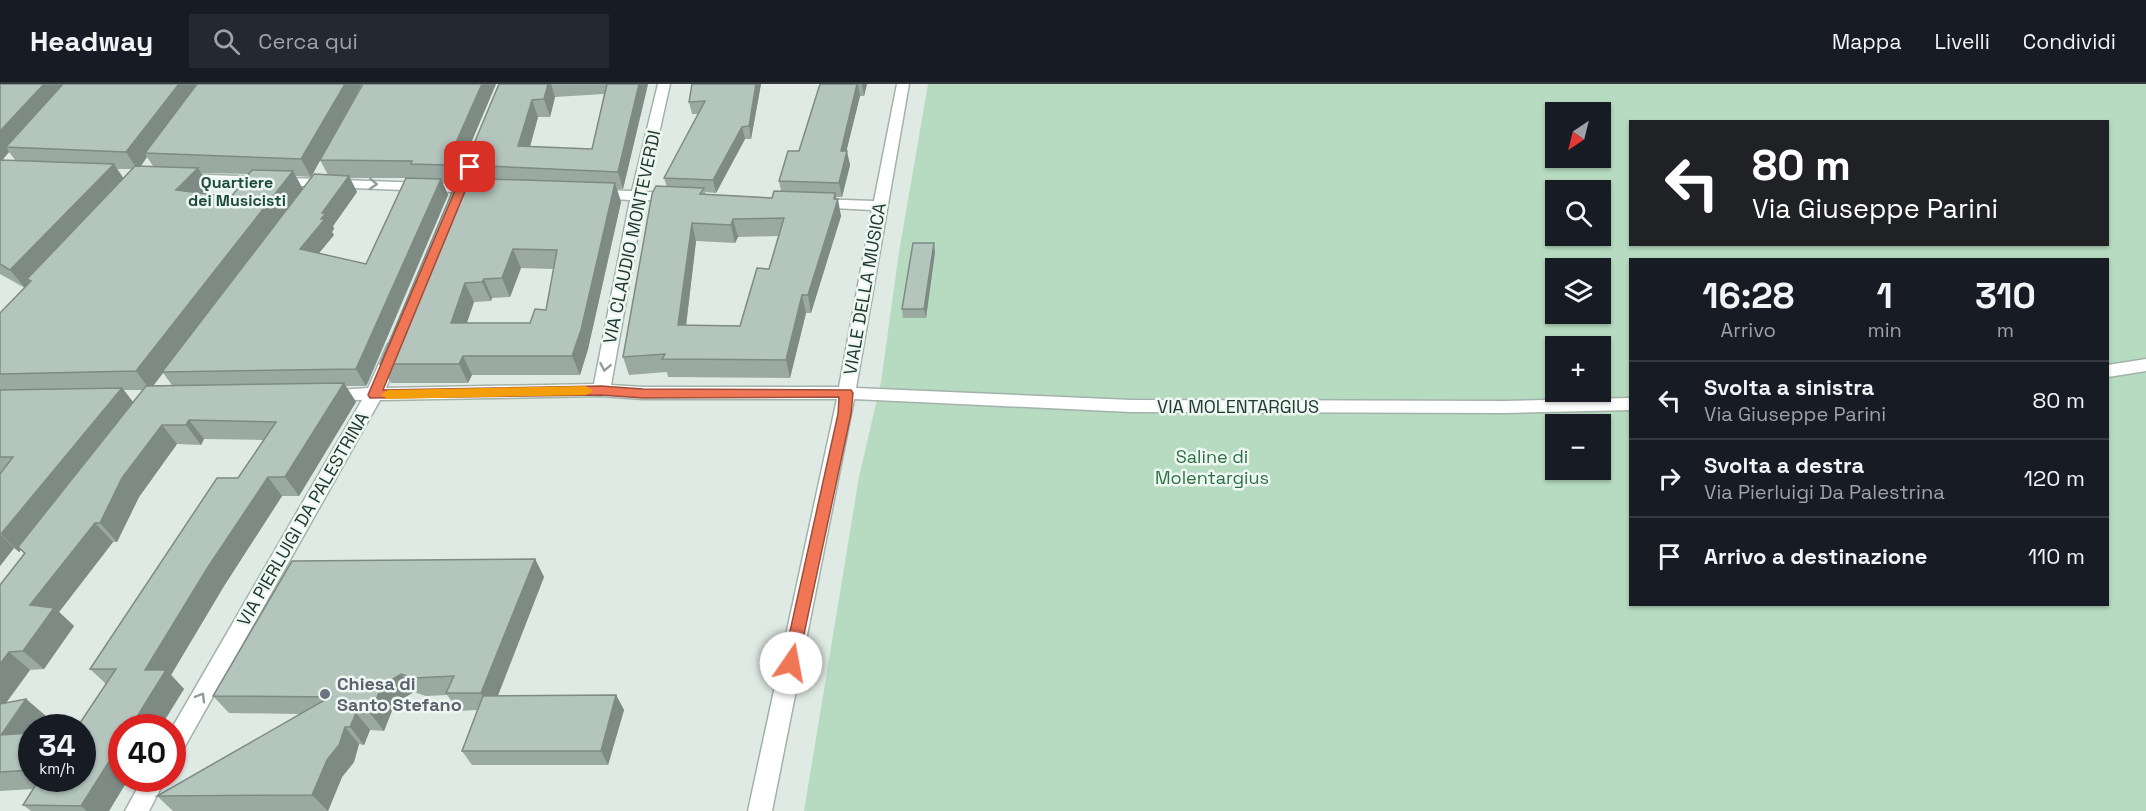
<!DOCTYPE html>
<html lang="it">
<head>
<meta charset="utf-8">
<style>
  body { margin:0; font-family:"Space Grotesk",sans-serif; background:#242831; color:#f1f3f6; height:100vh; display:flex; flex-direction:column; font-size:22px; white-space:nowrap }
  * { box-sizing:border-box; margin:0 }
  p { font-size:20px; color:#9ea1a6 }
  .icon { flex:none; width:33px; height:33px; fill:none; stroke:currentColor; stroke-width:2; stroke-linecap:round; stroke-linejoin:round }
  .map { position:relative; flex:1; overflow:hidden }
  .sheet { position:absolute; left:1629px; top:174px; width:480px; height:348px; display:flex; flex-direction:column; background:#171b24; border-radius:0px; box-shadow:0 2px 4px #0004 }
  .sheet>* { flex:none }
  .guide { position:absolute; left:1629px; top:36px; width:480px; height:126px; border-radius:0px; box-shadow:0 2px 4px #0004; background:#202124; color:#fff; overflow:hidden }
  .needle { width:39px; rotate:215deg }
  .buttons { position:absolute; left:1545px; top:18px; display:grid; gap:12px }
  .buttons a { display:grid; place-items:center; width:66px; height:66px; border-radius:0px; background:#171b24; box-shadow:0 2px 4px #0004; font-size:30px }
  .speed { position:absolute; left:18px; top:630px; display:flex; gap:12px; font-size:30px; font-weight:700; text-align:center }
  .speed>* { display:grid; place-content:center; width:78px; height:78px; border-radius:50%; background:#171b24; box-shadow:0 2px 4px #0004; line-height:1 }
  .speed small { font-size:15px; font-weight:400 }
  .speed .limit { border:9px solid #d22; background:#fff; color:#111 }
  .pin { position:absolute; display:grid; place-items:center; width:51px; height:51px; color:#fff; margin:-26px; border-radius:12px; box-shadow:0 3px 9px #0006 }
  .me { position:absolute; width:66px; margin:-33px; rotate:12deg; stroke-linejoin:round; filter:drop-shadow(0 0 4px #0008) }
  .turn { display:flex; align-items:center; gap:21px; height:126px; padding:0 24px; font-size:27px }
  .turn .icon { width:78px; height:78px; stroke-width:2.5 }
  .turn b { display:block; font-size:42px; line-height:51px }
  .eta { display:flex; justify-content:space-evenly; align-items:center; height:102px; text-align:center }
  .eta b { font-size:36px; font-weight:600; line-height:42px }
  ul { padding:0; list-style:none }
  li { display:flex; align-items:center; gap:18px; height:78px; padding:0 24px; border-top:2px solid #363941 }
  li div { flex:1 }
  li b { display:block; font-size:22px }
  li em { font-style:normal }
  header { display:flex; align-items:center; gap:36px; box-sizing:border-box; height:84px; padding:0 30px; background:#171b24; border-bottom:2px solid #363941 }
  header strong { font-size:28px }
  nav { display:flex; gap:33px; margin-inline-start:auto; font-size:21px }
  .search { width:420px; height:54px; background:#242831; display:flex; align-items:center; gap:15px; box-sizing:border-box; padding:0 21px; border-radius:0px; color:#9ea1a6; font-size:22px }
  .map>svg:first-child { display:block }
  .green { fill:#b7dbc0; fill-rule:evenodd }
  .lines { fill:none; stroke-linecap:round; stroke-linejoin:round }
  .minor-casing { stroke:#a2b2ab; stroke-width:3 }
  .minor { fill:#fff; fill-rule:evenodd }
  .wall { fill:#9ba9a3; fill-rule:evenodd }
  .shaded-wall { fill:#7e8a84 }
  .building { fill:#b4c5bd; stroke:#7e8a84; stroke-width:1.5; fill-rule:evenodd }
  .oneway { stroke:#909c98 }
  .route { fill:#f17656; stroke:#9d4d38; stroke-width:1.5 }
  .slow { fill:#f59e0b }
  .worship-dot { fill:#6b7280; stroke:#eff7f2; stroke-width:2 }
  .labels { text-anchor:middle; stroke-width:5; stroke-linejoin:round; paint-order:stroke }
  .far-neighbourhood-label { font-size:16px; font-weight:bold; fill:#1c4b3e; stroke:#eff7f2 }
  .street-label { font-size:18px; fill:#203a32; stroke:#eff7f2 }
  .park-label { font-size:18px; fill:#2b7043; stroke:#eff7f2 }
  .worship-label { font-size:18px; font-weight:bold; fill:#5b616d; stroke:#eff7f2; text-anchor:start }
</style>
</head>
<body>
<header>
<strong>Headway</strong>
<div class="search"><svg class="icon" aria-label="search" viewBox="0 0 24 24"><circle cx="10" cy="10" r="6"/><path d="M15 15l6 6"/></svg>Cerca qui</div>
<nav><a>Mappa</a><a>Livelli</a><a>Condividi</a></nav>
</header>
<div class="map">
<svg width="2146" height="727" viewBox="0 0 2146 727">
  <rect width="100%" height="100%" fill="#dfeae4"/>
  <path class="green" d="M928,0H2146V727H804L859,393L881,298L899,168ZM1556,28H1600V74H1556ZM1630,38H2108V160H1630ZM1556,106H1600V152H1556ZM1630,176H2108V520H1630ZM1556,184H1600V230H1556ZM1556,262H1600V308H1556ZM1556,340H1600V386H1556Z"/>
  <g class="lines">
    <defs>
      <g id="minor">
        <polygon points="658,0 670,0 646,108 676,109 683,113 676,117 644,116 611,301 643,303 839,303 872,126 814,123 807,119 814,115 874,117 897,0 909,0 856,304 1131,316 1505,317 1630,314 1630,326 1505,329 1131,328 854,315 772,727 748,727 837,315 643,315 601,312 380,316 180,671 172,674 172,644 362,316 323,315 320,311 323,307 368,304 386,264 388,260 400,260 402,264 386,304 594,300 630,116 595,114 588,110 595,106 632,107"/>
        <polygon points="182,90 478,101 485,105 478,109 177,97 175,94 177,91"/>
        <polygon points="2146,275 2146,287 2108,293 2108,281"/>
        <polygon points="143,694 166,694 149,727 125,727"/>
      </g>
    </defs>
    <use href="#minor" class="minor-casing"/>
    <use href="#minor" class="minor"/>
  </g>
  <g class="wall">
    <path d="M0,0H362L311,93L296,92L302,105L328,91L320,76L363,0H496L454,99L442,98L448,111L368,299L366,302H346L356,318L299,412H282L224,502L171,591L184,605L122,694H129L109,727H31L23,721L33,705L0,707V501L24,470L21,466L19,468L14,464L0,482V229L25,204L0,190ZM9,68L16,77L2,76ZM147,73L153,82H141ZM117,85H132L123,94ZM201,89L249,90L231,113L201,109L209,102ZM350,94H406L366,180L319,169L334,151L332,148L334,145L333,142L357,108ZM163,289L172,301L153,302ZM124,306H143L133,318ZM204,355L264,356L238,394L90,585L106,600L80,639L82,694H32V644L47,633L26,615L6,619L30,586L44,585L74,542L59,528L113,458H117L139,413L177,360L201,361Z"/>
    <path d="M499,0H648L623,105H617L621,118L588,265L580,291H472L468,299H391L380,280L470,94L465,81ZM604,10L592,65L530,63L538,33H550L555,13ZM521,184L554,185L546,226L530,239H467L474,218L491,217L492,214L510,213Z"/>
    <path d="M761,0L751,55H745L716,109L705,108L706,110L772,114L781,107L779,97L799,67L820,0H867L864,12H860L846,67L850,81L842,113H836L841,132L811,229H806L790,294L668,293L667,288L629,291L623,273L667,103L664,94L698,30H692L689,18ZM778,152L769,185L740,242L686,241L696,157L735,159L738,153Z"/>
    <polygon points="935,168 926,234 903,234 902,225"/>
    <polygon points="535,475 544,493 498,612 616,611 624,626 608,681 472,681 462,667 477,626 459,627 447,611 426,612 414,608 395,619 384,647 370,646 364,661 359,660 354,678 342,693 328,727 173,727 157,712 300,630 229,629 213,612"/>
  </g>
  <g class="shaded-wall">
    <polygon points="44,0 71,0 6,63 9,68 0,79 0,47"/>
    <polygon points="179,0 201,0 145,69 147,73 138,86 126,68"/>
    <polygon points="345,0 362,0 311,93 301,75"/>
    <polygon points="482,0 496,0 454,99 446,81"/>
    <polygon points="548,0 551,0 555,13 550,33 544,15"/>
    <polygon points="639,0 648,0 623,105 618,88"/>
    <polygon points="756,0 761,0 751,55 749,42"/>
    <polygon points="857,0 858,0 860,12 843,81 841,67"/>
    <polygon points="862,0 867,0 864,12"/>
    <polygon points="532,16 538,33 525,80 518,62"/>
    <polygon points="742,43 745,55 716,109 713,96"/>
    <polygon points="847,67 850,81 842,113 839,99"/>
    <polygon points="114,80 126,98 27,195 30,199 25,204 10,186"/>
    <polygon points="198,84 209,102 188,124 176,106"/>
    <polygon points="293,87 303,105 150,306 136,287"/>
    <polygon points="349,92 357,108 333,142 334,145 332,148 334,151 309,181 300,165 321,135 322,129"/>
    <polygon points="441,95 448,111 366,302 356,285"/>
    <polygon points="615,99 621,118 588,265 580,291 572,272"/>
    <polygon points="835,109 837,119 838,115 841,132 811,229 808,211"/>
    <polygon points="733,135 738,153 735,159 731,141"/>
    <polygon points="692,139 696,157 684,259 678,241"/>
    <polygon points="934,159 935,168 926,234 924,225"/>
    <polygon points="513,165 521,184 510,213 502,194"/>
    <polygon points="484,195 492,214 491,217 482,198"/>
    <polygon points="465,199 474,218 460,258 451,239"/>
    <polygon points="802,211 806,229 790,294 786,276"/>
    <polygon points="463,272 472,291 468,299 459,280"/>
    <polygon points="344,299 356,318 299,412 285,393"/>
    <polygon points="122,304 136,322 18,463 21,466 19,468 1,450"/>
    <polygon points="189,336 204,355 201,361 186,341"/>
    <polygon points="162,341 177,360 139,413 117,458 100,439 122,394"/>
    <polygon points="268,393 282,412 224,502 171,591 184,605 160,644 130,644 145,586 208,483"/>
    <polygon points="95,439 113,458 59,528 74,542 44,585 23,567 30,521"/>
    <polygon points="0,450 14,464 0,482"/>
    <polygon points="535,475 544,493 492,626 481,609"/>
    <polygon points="9,568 30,586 0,627 0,580"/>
    <polygon points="401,590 414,608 395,619 384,647 370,629 382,602"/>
    <polygon points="616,611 624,626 608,681 601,667"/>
    <polygon points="26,615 47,633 40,644 32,644 32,656 1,651"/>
    <polygon points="356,629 370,646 364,661 350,643"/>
    <polygon points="345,643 359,660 354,678 342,693 328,727 312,711 327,676"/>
    <polygon points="122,657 122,694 129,694 109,727 87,727 81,722"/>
  </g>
  <g class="building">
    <polygon points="0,0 44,0 0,47"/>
    <polygon points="63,0 179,0 126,68 6,63"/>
    <polygon points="197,0 345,0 301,75 145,69"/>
    <polygon points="363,0 482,0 446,81 411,80 412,77 320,76"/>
    <polygon points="499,0 548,0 544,15 532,16 518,62 592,65 607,0 639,0 618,88 465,81"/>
    <polygon points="692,0 756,0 749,42 742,43 713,96 664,94 705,17 689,18"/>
    <polygon points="820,0 857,0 841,67 847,67 839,99 779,97 788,67 799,67"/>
    <polygon points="0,76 114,80 10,186 0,180"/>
    <polygon points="135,82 198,84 176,106 231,113 252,86 293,87 136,287 0,290 0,229 31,197 27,195"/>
    <polygon points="314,90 349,92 322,129 326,129 321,135 325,135 300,165 366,180 406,94 441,95 356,285 162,288"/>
    <path d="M458,94L615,99L581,246L572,272H463L459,280H380ZM513,165L557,166L546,226L535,225L530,239H451L465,199L482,198L484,195L502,194Z"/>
    <path d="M656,102L704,104L700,110L772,114L774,107L835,109L834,115H838L808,211H802L786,276L662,275L665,270L623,273L652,110ZM784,134L769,185L757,184L740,242L678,241L692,139L731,141L733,135Z"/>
    <polygon points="913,159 934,159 924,225 902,225"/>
    <polygon points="344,299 285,393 268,393 208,483 145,586 166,586 130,644 122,644 122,657 81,722 23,721 40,694 82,694 82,644 63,644 66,639 80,639 116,585 90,585 217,394 238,394 276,338 189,336 186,341 162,341 122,394 100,439 95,439 30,521 54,524 23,567 9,568 0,580 0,501 25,469 18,463 146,302"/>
    <polygon points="122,304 1,450 0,450 0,390 13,373 0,373 0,306"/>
    <polygon points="535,475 481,609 446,609 454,592 414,594 401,590 382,602 370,629 356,629 350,643 345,643 339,661 327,676 312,711 157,712 330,613 213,612 292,477"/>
    <polygon points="616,611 601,667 462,667 483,612"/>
    <polygon points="26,615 1,651 32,649 32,686 0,688 0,620"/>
  </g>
  <defs><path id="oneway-chevron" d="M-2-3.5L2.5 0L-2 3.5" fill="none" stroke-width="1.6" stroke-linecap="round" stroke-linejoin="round" transform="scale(1.5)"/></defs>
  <g class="oneway">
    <use href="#oneway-chevron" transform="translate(373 100) rotate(3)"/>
    <use href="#oneway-chevron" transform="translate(605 283) rotate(101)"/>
    <use href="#oneway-chevron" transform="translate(201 613) rotate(-60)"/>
  </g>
  <polygon class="route" points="470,80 475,83 383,306 601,302 643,305 851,306 853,309 851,330 797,583 791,585 786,583 783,579 838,330 839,313 643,314 601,311 370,314 368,311 465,83"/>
  <polygon class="slow" points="586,302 593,307 586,311 388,315 381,311 388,306"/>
  <circle class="worship-dot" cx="325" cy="610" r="6"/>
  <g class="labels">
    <g class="far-neighbourhood-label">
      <text x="237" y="104">Quartiere<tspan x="237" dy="18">dei Musicisti</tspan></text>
    </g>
    <g class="street-label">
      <text transform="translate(632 153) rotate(-78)" y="6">VIA CLAUDIO MONTEVERDI</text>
      <text transform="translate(865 205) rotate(-80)" y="6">VIALE DELLA MUSICA</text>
      <text x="1238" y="329">VIA MOLENTARGIUS</text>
      <text transform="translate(303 435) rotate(-60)" y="6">VIA PIERLUIGI DA PALESTRINA</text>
    </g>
    <g class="park-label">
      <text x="1212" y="379">Saline di<tspan x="1212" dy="21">Molentargius</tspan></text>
    </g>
    <g class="worship-label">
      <text x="337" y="606">Chiesa di<tspan x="337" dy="21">Santo Stefano</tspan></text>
    </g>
  </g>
</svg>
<div class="buttons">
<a><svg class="needle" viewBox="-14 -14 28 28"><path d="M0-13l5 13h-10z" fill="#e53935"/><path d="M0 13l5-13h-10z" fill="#9ea1a6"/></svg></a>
<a><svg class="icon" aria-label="search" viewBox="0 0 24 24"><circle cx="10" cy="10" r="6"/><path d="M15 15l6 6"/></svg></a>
<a><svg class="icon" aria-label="layers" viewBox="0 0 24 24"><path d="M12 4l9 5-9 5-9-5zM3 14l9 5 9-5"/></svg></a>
<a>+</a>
<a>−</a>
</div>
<div class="speed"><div>34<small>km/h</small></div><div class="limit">40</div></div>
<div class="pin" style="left:470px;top:83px;background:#d93025"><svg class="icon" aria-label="arrive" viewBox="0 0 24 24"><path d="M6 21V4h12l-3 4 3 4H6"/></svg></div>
<svg class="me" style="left:791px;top:579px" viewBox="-20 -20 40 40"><circle r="19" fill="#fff"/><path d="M0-13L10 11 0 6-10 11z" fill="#f17656"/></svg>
<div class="guide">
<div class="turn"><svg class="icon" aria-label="left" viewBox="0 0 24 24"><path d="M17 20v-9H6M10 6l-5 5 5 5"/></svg><div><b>80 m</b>Via Giuseppe Parini</div></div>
</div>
<section class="sheet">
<div class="eta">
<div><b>16:28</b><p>Arrivo</p></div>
<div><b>1</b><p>min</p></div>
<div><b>310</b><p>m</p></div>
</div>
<ul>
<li><svg class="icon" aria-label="left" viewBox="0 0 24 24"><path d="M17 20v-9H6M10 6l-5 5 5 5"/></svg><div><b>Svolta a sinistra</b><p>Via Giuseppe Parini</p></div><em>80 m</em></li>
<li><svg class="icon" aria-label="right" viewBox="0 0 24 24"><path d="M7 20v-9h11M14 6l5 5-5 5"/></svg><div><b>Svolta a destra</b><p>Via Pierluigi Da Palestrina</p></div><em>120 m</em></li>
<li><svg class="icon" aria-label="arrive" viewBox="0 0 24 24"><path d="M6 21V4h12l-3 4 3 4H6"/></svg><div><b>Arrivo a destinazione</b></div><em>110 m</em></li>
</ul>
</section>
</div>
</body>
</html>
